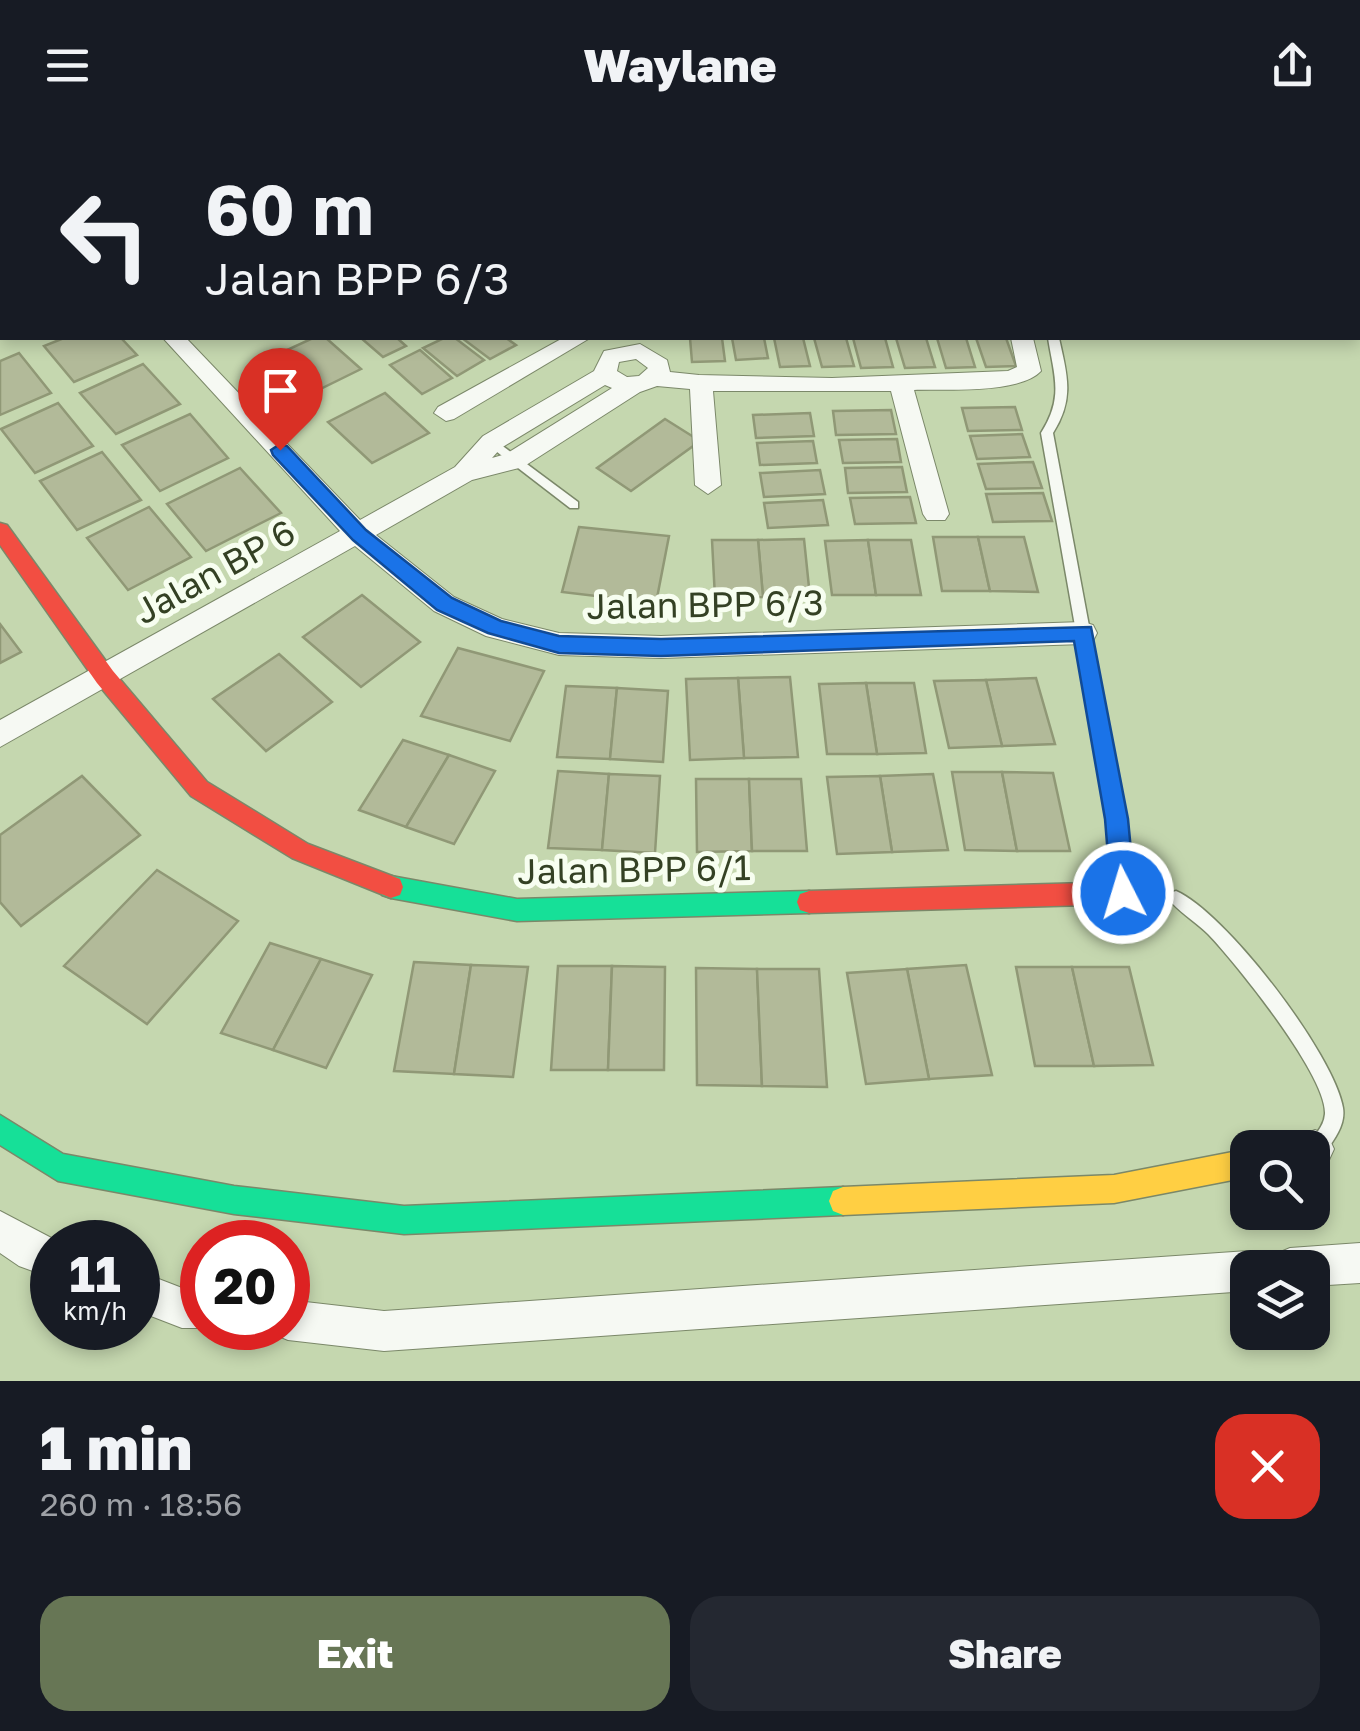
<!DOCTYPE html>
<html lang="en">
<head>
<meta charset="utf-8">
<style>
  body { margin:0; font-family:"Golos Text",sans-serif; background:#242831; color:#f1f3f6; height:100vh; display:flex; flex-direction:column; font-size:38px; white-space:nowrap }
  * { box-sizing:border-box; margin:0 }
  p { font-size:32px; color:#9ea1a6 }
  .icon { flex:none; width:55px; height:55px; fill:none; stroke:currentColor; stroke-width:2; stroke-linecap:round; stroke-linejoin:round }
  .map { position:relative; height:1251px; overflow:hidden }
  .panel { display:flex; flex-direction:column; background:#171b24; flex:1 }
  .panel>* { flex:none }
  .top-card { position:absolute; left:0px; top:0px; width:1360px; height:210px; box-shadow:0 5px 15px #0003; background:#171b24; color:#f1f3f6; overflow:hidden }
  .tools { position:absolute; left:1230px; top:1000px; display:grid; gap:20px }
  .tools a { display:grid; place-items:center; width:100px; height:100px; border-radius:20px; background:#171b24; box-shadow:0 5px 15px #0003; font-size:50px }
  .speed { position:absolute; left:30px; top:1090px; display:flex; gap:20px; font-size:50px; font-weight:700; text-align:center }
  .speed>* { display:grid; place-content:center; width:130px; height:130px; border-radius:50%; background:#171b24; box-shadow:0 5px 15px #0003; line-height:1 }
  .speed small { font-size:25px; font-weight:400 }
  .speed .limit { border:15px solid #d22; background:#fff; color:#111 }
  .pin { position:absolute; display:grid; place-items:center; width:85px; height:85px; color:#fff; margin:-102px -42px; border-radius:50% 50% 50% 0; rotate:-45deg; box-shadow:0 0 10px #0007 }
  .pin .icon { rotate:45deg }
  .me { position:absolute; width:110px; margin:-55px; rotate:355deg; stroke-linejoin:round; filter:drop-shadow(0 0 8px #0008) }
  .turn { display:flex; align-items:center; gap:35px; height:210px; padding:0 40px; font-size:45px }
  .turn .icon { width:130px; height:130px; stroke-width:2.5 }
  .turn b { display:block; font-size:70px; line-height:85px }
  .round { display:grid; place-items:center; flex:none; width:105px; height:105px; border-radius:30px; background:#242831 }
  .summary { display:flex; align-items:center; justify-content:space-between; height:170px; padding:0 40px }
  h1 { font-size:60px; font-weight:800; line-height:75px }
  .button { display:flex; gap:20px; margin-top:auto; padding:20px 40px }
  .button a { flex:1; height:115px; border-radius:30px; background:#677655; color:#fff; font-size:40px; font-weight:800; line-height:115px; text-align:center }
  .button a+a { background:#242831; color:#f1f3f6 }
  header { display:flex; justify-content:space-between; align-items:center; height:130px; padding:0 40px; background:#171b24; font-size:45px; font-weight:800 }
  .map>svg:first-child { display:block }
  .building { fill:#b2ba99; stroke:#909876; stroke-width:2.5 }
  .lines { fill:none; stroke-linecap:round; stroke-linejoin:round }
  .lane-casing { stroke:#7b8869; stroke-width:3 }
  .street-casing { stroke:#7b8869; stroke-width:2 }
  .fast-casing { stroke:#7b8869; stroke-width:3 }
  .slow-casing { stroke:#7b8869; stroke-width:3 }
  .jam-casing { stroke:#7b8869; stroke-width:3 }
  .lane { fill:#f6f9f3; fill-rule:evenodd }
  .street { fill:#f6f9f3; fill-rule:evenodd }
  .fast { fill:#16e098; fill-rule:evenodd }
  .slow { fill:#ffcf43; fill-rule:evenodd }
  .jam { fill:#f24e42; fill-rule:evenodd }
  .route { fill:#1a73e8; stroke:#114b97; stroke-width:2.5 }
  .labels { text-anchor:middle; stroke-width:10; stroke-linejoin:round; paint-order:stroke }
  .street-label { font-size:35px; fill:#344124; stroke:#f7fef0 }
</style>
</head>
<body>
<header><svg class="icon" aria-label="menu" viewBox="0 0 24 24"><path d="M4 6h16M4 12h16M4 18h16"/></svg>Waylane<svg class="icon" aria-label="share" viewBox="0 0 24 24"><path d="M12 15V3M7 8l5-5 5 5M5 13v7h14v-7"/></svg></header>
<div class="map">
<svg width="1360" height="1251" viewBox="0 0 1360 1251">
  <rect width="100%" height="100%" fill="#c5d7af"/>
  <g class="building">
    <polygon points="64,208 121,208 137,225 74,252 44,216"/>
    <polygon points="313,208 326,208 361,239 302,268 263,231"/>
    <polygon points="361,208 397,208 406,216 383,227"/>
    <polygon points="444,208 455,208 484,230 457,246 423,218"/>
    <polygon points="462,208 506,208 516,215 490,229"/>
    <polygon points="690,208 722,208 725,231 692,232"/>
    <polygon points="732,208 764,208 768,228 736,230"/>
    <polygon points="774,208 803,208 810,236 780,237"/>
    <polygon points="814,208 846,208 854,236 822,237"/>
    <polygon points="853,208 885,208 893,237 861,238"/>
    <polygon points="896,208 926,208 935,237 905,238"/>
    <polygon points="937,208 966,208 975,237 946,238"/>
    <polygon points="976,208 1006,208 1016,236 986,237"/>
    <polygon points="420,220 452,248 422,264 390,235"/>
    <polygon points="19,223 51,263 0,285 0,231"/>
    <polygon points="143,234 180,274 116,304 80,263"/>
    <polygon points="385,263 429,303 372,333 328,292"/>
    <polygon points="58,273 93,316 35,343 1,299"/>
    <polygon points="1015,277 1022,300 968,301 962,278"/>
    <polygon points="891,280 896,304 836,305 833,281"/>
    <polygon points="810,283 814,306 756,308 753,285"/>
    <polygon points="190,284 228,328 160,361 122,315"/>
    <polygon points="665,289 700,311 631,361 597,338"/>
    <polygon points="1022,304 1030,327 977,329 970,306"/>
    <polygon points="897,309 901,332 843,333 839,310"/>
    <polygon points="813,311 817,333 760,335 757,313"/>
    <polygon points="102,322 141,370 77,400 40,351"/>
    <polygon points="1033,332 1042,358 986,359 978,334"/>
    <polygon points="902,337 907,362 848,363 845,338"/>
    <polygon points="240,338 281,383 206,421 167,374"/>
    <polygon points="820,340 825,364 764,367 760,343"/>
    <polygon points="1043,363 1052,391 993,392 986,364"/>
    <polygon points="910,367 916,393 855,394 850,368"/>
    <polygon points="823,370 828,395 768,398 764,373"/>
    <polygon points="149,377 191,427 128,460 87,408"/>
    <polygon points="579,397 669,406 656,473 562,462"/>
    <polygon points="933,407 978,407 990,461 942,461"/>
    <polygon points="978,407 1024,407 1038,462 990,461"/>
    <polygon points="804,409 810,467 763,467 758,410"/>
    <polygon points="712,410 758,410 763,467 715,468"/>
    <polygon points="868,410 876,465 832,465 825,411"/>
    <polygon points="868,410 911,410 921,465 876,465"/>
    <polygon points="362,465 420,512 361,557 303,507"/>
    <polygon points="0,494 21,522 0,533"/>
    <polygon points="458,518 544,541 510,611 421,586"/>
    <polygon points="279,524 332,572 266,621 213,569"/>
    <polygon points="790,547 798,627 744,628 738,548"/>
    <polygon points="738,548 744,628 690,630 686,549"/>
    <polygon points="1036,548 1055,614 1002,616 986,550"/>
    <polygon points="986,550 1002,616 949,618 934,551"/>
    <polygon points="866,553 914,553 926,623 877,624"/>
    <polygon points="866,553 877,624 827,624 819,554"/>
    <polygon points="566,556 617,558 610,629 557,627"/>
    <polygon points="617,558 668,561 663,632 610,629"/>
    <polygon points="403,610 449,625 406,697 359,680"/>
    <polygon points="449,625 495,641 454,714 406,697"/>
    <polygon points="558,641 609,644 602,720 548,718"/>
    <polygon points="952,642 1002,642 1017,721 965,720"/>
    <polygon points="1002,642 1053,643 1070,721 1017,721"/>
    <polygon points="609,644 660,646 655,723 602,720"/>
    <polygon points="933,644 948,720 892,722 880,646"/>
    <polygon points="82,646 140,705 21,796 0,772 0,705"/>
    <polygon points="880,646 892,722 837,724 827,647"/>
    <polygon points="696,649 749,649 752,721 697,722"/>
    <polygon points="749,649 801,649 807,721 752,721"/>
    <polygon points="157,740 238,791 147,894 64,836"/>
    <polygon points="270,813 321,829 273,920 221,903"/>
    <polygon points="321,829 372,845 326,938 273,920"/>
    <polygon points="414,832 471,835 454,944 394,941"/>
    <polygon points="471,835 528,837 513,947 454,944"/>
    <polygon points="966,835 992,945 929,949 907,839"/>
    <polygon points="558,836 612,836 608,940 551,940"/>
    <polygon points="612,836 665,837 664,940 608,940"/>
    <polygon points="1016,837 1072,837 1094,936 1035,936"/>
    <polygon points="1072,837 1129,837 1153,935 1094,936"/>
    <polygon points="696,838 757,839 762,956 697,955"/>
    <polygon points="757,839 819,839 827,957 762,956"/>
    <polygon points="907,839 929,949 866,954 847,843"/>
  </g>
  <g class="lines">
    <defs>
      <g id="lane">
        <polygon points="940,0 950,0 952,2 942,2"/>
        <path d="M1048,208H1059C1067,245 1075,268 1053,303L1125,689L1131,761L1129,766L1123,768L1117,766L1115,761L1109,689L1041,303C1064,267 1054,246 1048,208Z"/>
        <polygon points="492,308 578,372 578,378 570,378 488,315 486,312"/>
        <path d="M1176,761C1225,782 1334,924 1343,978C1346,996 1332,1013 1322,1026L1312,1027V1018H1306C1312,1007 1324,998 1325,984C1327,946 1236,833 1208,804C1196,792 1176,780 1168,768L1170,763Z"/>
      </g>
      <g id="street">
        <polygon points="604,0 623,0 624,2 605,2"/>
        <polygon points="1325,0 1344,0 1345,2 1326,2"/>
        <polygon points="1358,24 1360,25 1360,39 1358,38"/>
        <rect x="0" y="74" width="2" height="12"/>
        <path d="M163,208H186L360,390L455,337L483,306L594,241L604,221L640,214L667,230L670,242L699,245L832,248L1008,241L1017,237L1011,208H1033L1041,241C1020,264 944,259 914,260L949,384L945,390H927L923,384L891,261H713L721,355L708,364L695,355L690,259L657,256L640,262L523,337L472,350L376,405L454,467L502,489L559,503L661,506L1083,492L1093,495L1097,503L1093,511L1083,514L661,528L559,525L486,506L434,481L355,416L0,617V590L340,401ZM636,229L648,238L639,246L627,247L617,241L619,232ZM605,255L612,258L506,324L492,328L501,318Z"/>
        <polygon points="563,208 590,208 454,289 446,291 434,283 438,277"/>
        <polygon points="1315,1000 1328,1006 1334,1019 1328,1032 1312,1038 1312,1018 1294,1018 1299,1007"/>
        <polygon points="0,1081 59,1112 52,1112 52,1148 19,1136 0,1123"/>
        <polygon points="1360,1113 1360,1153 1312,1156 1312,1138 1271,1138 1276,1124 1290,1118"/>
        <polygon points="1248,1121 1262,1127 1266,1138 1248,1138 1248,1161 384,1221 288,1210 274,1204 271,1198 288,1198 288,1170 384,1181"/>
        <polygon points="138,1141 182,1158 202,1160 202,1198 208,1198 182,1198 138,1181"/>
      </g>
      <g id="fast">
        <polygon points="391,746 517,769 809,761 818,764 821,772 818,780 809,783 517,791 391,768 382,765 379,757 382,749"/>
        <polygon points="0,985 63,1024 234,1056 404,1076 843,1057 853,1061 857,1071 853,1081 843,1085 404,1104 234,1084 58,1051 0,1015"/>
      </g>
      <polygon id="slow" points="1248,1019 1248,1047 1114,1073 843,1085 833,1081 829,1071 833,1061 843,1057 1114,1045"/>
      <g id="jam">
        <polygon points="0,393 7,395 113,541 207,652 308,714 400,749 403,757 400,765 391,768 292,728 191,666 97,553 0,415"/>
        <polygon points="1123,752 1132,755 1135,763 1132,771 1123,774 809,783 800,780 797,772 800,764 809,761"/>
      </g>
    </defs>
    <use href="#lane" class="lane-casing"/>
    <use href="#street" class="street-casing"/>
    <use href="#fast" class="fast-casing"/>
    <use href="#slow" class="slow-casing"/>
    <use href="#jam" class="jam-casing"/>
    <use href="#lane" class="lane"/>
    <use href="#street" class="street"/>
    <use href="#fast" class="fast"/>
    <use href="#slow" class="slow"/>
    <use href="#jam" class="jam"/>
  </g>
  <polygon class="route" points="280,314 287,316 366,400 452,468 501,491 559,506 661,509 1091,497 1128,689 1135,763 1132,771 1123,774 1114,771 1111,763 1105,689 1074,511 661,526 559,523 488,503 437,480 353,410 273,325 271,320"/>
  <g class="labels">
    <g class="street-label">
      <text transform="translate(215 442) rotate(-29)" y="12">Jalan BP 6</text>
      <text transform="translate(705 475) rotate(-1)" y="12">Jalan BPP 6/3</text>
      <text transform="translate(634 740) rotate(-1)" y="12">Jalan BPP 6/1</text>
    </g>
  </g>
</svg>
<div class="tools">
<a><svg class="icon" aria-label="search" viewBox="0 0 24 24"><circle cx="10" cy="10" r="6"/><path d="M15 15l6 6"/></svg></a>
<a><svg class="icon" aria-label="layers" viewBox="0 0 24 24"><path d="M12 4l9 5-9 5-9-5zM3 14l9 5 9-5"/></svg></a>
</div>
<div class="speed"><div>11<small>km/h</small></div><div class="limit">20</div></div>
<div class="pin" style="left:280px;top:320px;background:#d93025"><svg class="icon" aria-label="arrive" viewBox="0 0 24 24"><path d="M6 21V4h12l-3 4 3 4H6"/></svg></div>
<svg class="me" style="left:1123px;top:763px" viewBox="-20 -20 40 40"><circle r="17" fill="#1a73e8" stroke="#fff" stroke-width="3"/><path d="M0-11L8 9 0 5-8 9z" fill="#fff"/></svg>
<div class="top-card">
<div class="turn"><svg class="icon" aria-label="left" viewBox="0 0 24 24"><path d="M17 20v-9H6M10 6l-5 5 5 5"/></svg><div><b>60 m</b>Jalan BPP 6/3</div></div>
</div>
</div>
<section class="panel">
<div class="summary"><div><h1>1 min</h1><p>260 m · 18:56</p></div><a class="round" style="background:#d93025;color:#fff"><svg class="icon" aria-label="close" viewBox="0 0 24 24"><path d="M6 6l12 12M18 6L6 18"/></svg></a></div>
<div class="button"><a>Exit</a><a>Share</a></div>
</section>
</body>
</html>
